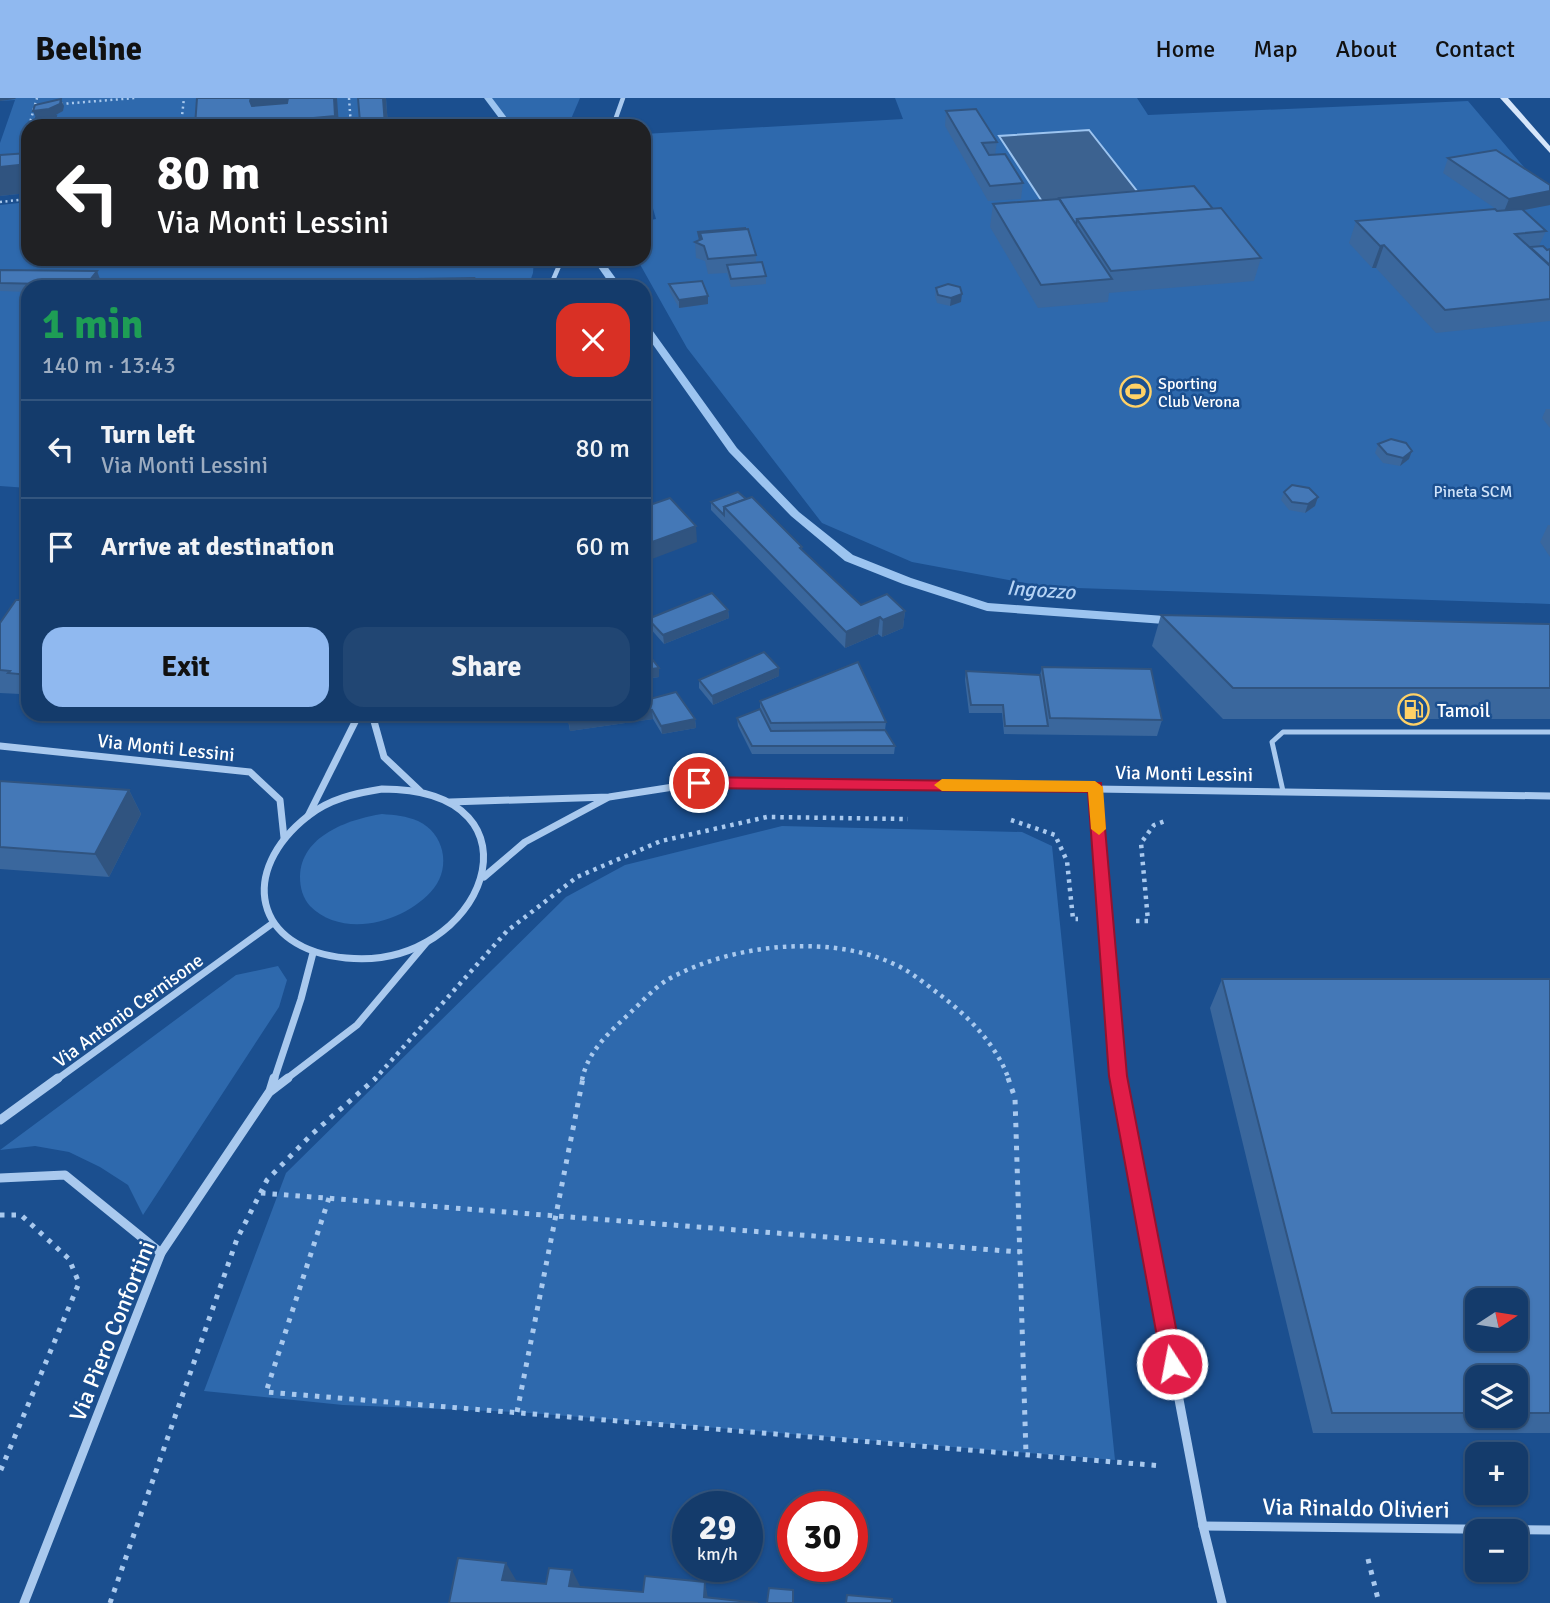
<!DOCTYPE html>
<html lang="en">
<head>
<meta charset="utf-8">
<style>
  body { margin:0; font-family:Signika,sans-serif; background:#214673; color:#f1f3f6; height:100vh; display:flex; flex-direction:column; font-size:26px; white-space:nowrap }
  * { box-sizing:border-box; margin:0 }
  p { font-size:23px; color:#9dadc1 }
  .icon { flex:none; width:38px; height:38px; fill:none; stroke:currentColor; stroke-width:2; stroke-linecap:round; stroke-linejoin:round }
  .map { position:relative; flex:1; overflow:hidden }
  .panel { position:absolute; left:21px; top:182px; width:630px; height:441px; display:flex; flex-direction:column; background:#143b6b; border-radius:21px; box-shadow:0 2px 5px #0004,0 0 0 2px #33557e }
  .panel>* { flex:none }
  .banner { position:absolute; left:21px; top:21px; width:630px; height:147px; border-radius:21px; box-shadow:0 2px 5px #0004,0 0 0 2px #33557e; background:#202124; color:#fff; overflow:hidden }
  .needle { width:46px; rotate:78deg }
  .buttons { position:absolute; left:1465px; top:1190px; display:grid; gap:14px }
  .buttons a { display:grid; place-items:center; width:63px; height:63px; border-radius:14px; background:#143b6b; box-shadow:0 2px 5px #0004,0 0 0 2px #33557e; font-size:35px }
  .speed { position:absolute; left:672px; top:1393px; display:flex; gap:14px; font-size:35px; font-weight:700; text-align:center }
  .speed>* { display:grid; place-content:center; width:91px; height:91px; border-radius:50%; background:#143b6b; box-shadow:0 2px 5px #0004,0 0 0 2px #33557e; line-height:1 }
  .speed small { font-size:18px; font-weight:400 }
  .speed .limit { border:10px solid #d22; background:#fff; color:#111 }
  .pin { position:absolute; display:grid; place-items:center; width:60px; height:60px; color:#fff; margin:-30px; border:4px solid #fff; border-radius:50%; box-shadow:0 2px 7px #0007 }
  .me { position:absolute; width:77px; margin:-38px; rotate:349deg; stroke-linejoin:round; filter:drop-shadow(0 0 5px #0008) }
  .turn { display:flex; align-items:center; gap:24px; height:147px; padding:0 21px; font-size:32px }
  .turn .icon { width:91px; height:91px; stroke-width:2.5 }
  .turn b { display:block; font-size:49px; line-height:60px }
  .round { display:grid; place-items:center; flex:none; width:74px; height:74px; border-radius:21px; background:#214673 }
  .headline { display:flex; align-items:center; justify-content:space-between; height:119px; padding:0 21px }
  h1 { font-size:42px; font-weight:700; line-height:52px; color:#1e9e55 }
  .primary-button { display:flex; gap:14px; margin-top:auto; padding:14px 21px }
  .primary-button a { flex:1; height:80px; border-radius:21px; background:#90b9f0; color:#111; font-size:28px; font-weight:700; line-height:80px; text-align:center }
  .primary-button a+a { background:#214673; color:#f1f3f6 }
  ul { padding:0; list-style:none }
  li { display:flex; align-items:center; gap:21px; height:98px; padding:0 21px; border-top:2px solid #33557e }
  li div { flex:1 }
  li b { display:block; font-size:26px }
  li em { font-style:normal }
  header { display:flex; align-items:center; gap:42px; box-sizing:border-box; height:98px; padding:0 35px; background:#90b9f0; color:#111 }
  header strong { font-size:33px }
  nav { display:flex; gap:38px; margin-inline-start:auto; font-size:24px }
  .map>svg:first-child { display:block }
  .green { fill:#2e69ad }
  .water { fill:#3c6290; stroke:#9cc4f0; stroke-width:2 }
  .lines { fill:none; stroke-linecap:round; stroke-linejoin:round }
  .stream { fill:#9cc4f0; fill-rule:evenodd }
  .path-far2 { stroke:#a9c9ee; stroke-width:2.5; stroke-dasharray:2 3.5; stroke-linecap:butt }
  .path-far1 { stroke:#a9c9ee; stroke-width:4.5; stroke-dasharray:3.5 5; stroke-linecap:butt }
  .path { stroke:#a9c9ee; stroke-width:5; stroke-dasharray:4.5 7; stroke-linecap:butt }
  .lane { stroke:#a9c9ee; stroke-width:5 }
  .street-far2 { stroke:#a9c9ee; stroke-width:4.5 }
  .street-far1 { stroke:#a9c9ee; stroke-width:7 }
  .street { stroke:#a9c9ee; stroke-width:9 }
  .secondary { fill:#d6e6fa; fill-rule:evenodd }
  .wall { fill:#3a679d; fill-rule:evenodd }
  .shaded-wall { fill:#305480 }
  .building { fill:#4478b7; stroke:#305480; stroke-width:2; fill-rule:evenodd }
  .route { fill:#e11d48; stroke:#92132f; stroke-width:2 }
  .slow { fill:#f59e0b }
  .labels { text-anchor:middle; stroke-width:5; stroke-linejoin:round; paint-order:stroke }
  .far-poi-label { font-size:16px; fill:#fff; stroke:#1b4f8f; text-anchor:start }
  .far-park-label { font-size:16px; fill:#cfe3fa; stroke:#1b4f8f }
  .poi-label { font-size:19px; fill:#fff; stroke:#1b4f8f; text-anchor:start }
  .street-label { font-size:19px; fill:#fff; stroke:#1b4f8f }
  .water-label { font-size:21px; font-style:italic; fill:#b5d3f5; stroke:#1b4f8f }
  .near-street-label { font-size:23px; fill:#fff; stroke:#1b4f8f }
</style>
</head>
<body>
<header>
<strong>Beeline</strong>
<nav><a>Home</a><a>Map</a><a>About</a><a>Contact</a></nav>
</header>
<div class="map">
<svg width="1550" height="1505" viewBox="0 0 1550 1505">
  <rect width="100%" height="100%" fill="#1b4f8f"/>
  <g class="green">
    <polygon points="0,0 386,0 388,28 28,28 28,95 0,98 0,45 15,2 0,3"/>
    <polygon points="485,0 580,0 568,28 511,28"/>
    <polygon points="895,0 1137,0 1148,17 1468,3 1550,100 1550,506 1047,489 912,464 822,425 687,250 637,161 644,161 644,123 656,121 644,79 644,36 903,21"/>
    <polygon points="28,104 28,161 534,161 533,175 528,189 460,189 329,182 326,189 28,189 28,390 0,388 0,107"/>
    <path d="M382,716C395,717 406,718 418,723C444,735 451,768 434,790C407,824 344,842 310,808C303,800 300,790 300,779C300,738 349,721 382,716Z"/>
    <polygon points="782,728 1022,734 1052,748 1115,1362 517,1314 343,1307 204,1293 286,1075 566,799 625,767"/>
    <polygon points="278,868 287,882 279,909 143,1117 128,1087 100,1069 69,1054 35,1048 0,1052 236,877"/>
  </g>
  <polygon class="water" points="1089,32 1144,102 1047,111 999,38"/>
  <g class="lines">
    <g class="stream">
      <polygon points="484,0 492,0 513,28 505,28"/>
      <polygon points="600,167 606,167 622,189 612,189 598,169"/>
      <polygon points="644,224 647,225 737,350 799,414 853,457 911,480 988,505 1178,519 1184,523 1178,527 987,513 903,486 845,463 791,418 729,354 644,234"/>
    </g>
    <g class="path-far2">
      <polyline points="349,0 351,28"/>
      <polyline points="61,6 135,0"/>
      <polyline points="181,27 184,0"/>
      <polyline points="29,28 37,0"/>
      <polyline points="150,28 201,24"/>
      <polyline points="19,60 28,31"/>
      <polyline points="0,104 28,101"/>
    </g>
    <g class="path-far1">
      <polyline points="1011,722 1055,737 1067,763 1073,821 1078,821"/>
      <polyline points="1136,823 1148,823 1141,745 1154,727 1165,723"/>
      <polyline points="374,982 507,833 577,779 661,743 767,719 908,721"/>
      <path d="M582,982C588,952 610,934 631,914C642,904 654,890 667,882C732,845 837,834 904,871C916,878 928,888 939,896C968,918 997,947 1009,982"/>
    </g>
    <g class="path">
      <polyline points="1008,980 1015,1000 1026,1356"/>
      <polyline points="261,1095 1020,1154"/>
      <polyline points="329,1100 266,1294 1163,1368"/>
      <polyline points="0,1117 21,1117 69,1161 79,1185 0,1374"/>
      <polyline points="517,1314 583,980"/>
      <polyline points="1368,1461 1379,1505"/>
      <polyline points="110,1505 237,1141 267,1082 312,1036 376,980"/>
    </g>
    <polyline class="lane" points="1283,693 1272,644 1283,634 1550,634"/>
    <g class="street-far2">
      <polyline points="613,28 623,0"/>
      <polyline points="550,189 562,161"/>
    </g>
    <g class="street-far1">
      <polyline points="372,616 384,659 420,693"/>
      <polyline points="0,648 250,674 280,702 284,740"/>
      <polyline points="1095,689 1119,982"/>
      <path d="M382,691C554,691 484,874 346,860C253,851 238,773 308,718C329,701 356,695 382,691Z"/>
      <polyline points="450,704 609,699 699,685 1550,698"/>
      <polyline points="308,718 359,616"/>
      <polyline points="484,779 525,744 607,700"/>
      <polyline points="56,982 273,825"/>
      <polyline points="274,982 301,901 313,855"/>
      <polyline points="285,982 357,927 426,845"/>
    </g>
    <g class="street">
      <polyline points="1118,980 1203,1428 1222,1505"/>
      <polyline points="271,993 288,980"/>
      <polyline points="0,1022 58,980"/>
      <polyline points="0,1080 65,1077 161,1155"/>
      <polyline points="1203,1428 1550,1432"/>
      <polyline points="24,1505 161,1155 270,993 274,980"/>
    </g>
    <polygon class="secondary" points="1500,0 1508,0 1550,48 1550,55"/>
  </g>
  <g class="wall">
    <polygon points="946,13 997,44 995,57 1023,85 1021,101 988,103 945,28"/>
    <polygon points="1448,60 1550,87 1550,107 1523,112 1546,133 1539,148 1547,152 1550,151 1550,223 1436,235 1376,170 1372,170 1349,145 1356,123 1499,113 1443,75"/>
    <polygon points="1059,100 1213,111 1261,160 1254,183 1109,195 1108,204 1038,210 990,129 993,106 1058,101"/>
    <polygon points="698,134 756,157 756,164 766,178 766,186 731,189 727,175 708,176 705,163 696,160 695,144 699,143"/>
    <polygon points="0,172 100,181 94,189 28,189 28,194 0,193"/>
    <polygon points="669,186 708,198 708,206 679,210 670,194"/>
    <polygon points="936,190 961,204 950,208 937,205 935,198"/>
    <polygon points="1546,311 1550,311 1550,330 1542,320"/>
    <polygon points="1378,346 1409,361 1400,368 1383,365 1375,355"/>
    <polygon points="1284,394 1315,408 1305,415 1289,412 1281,402"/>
    <polygon points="746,401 802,449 802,452 861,507 905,513 903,530 882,539 878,536 845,550 711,412 711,404"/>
    <polygon points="1548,427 1550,427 1550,459 1540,444"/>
    <polygon points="28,502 28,600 22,599 20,596 0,595 0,525"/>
    <polygon points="728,512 729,520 664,546 649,529 648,521"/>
    <polygon points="1161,517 1550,526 1550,621 1223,621 1152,548"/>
    <polygon points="644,556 659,579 645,581 650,601 695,621 696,630 662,636 653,621 570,633 567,616"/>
    <polygon points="1042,569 1162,622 1157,638 1004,636 1002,615 969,615 965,582 966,573 1040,577"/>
    <polygon points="779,570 779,578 713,607 699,590 699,582"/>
    <polygon points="760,603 886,624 885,632 895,648 894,656 752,656 738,628 737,620 760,611"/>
    <polygon points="0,683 129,692 141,716 109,779 0,771"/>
    <path d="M1222,881H1550V1335H1313L1210,910ZM1477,1279H1516V1318H1477Z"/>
  </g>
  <g class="shaded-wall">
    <polygon points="0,0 16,0 15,1 0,3"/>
    <polygon points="251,0 289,0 292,10 255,24 250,3"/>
    <polygon points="334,0 337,0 339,28 226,28"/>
    <polygon points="383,0 386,0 388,28 385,28"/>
    <polygon points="61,1 64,8 63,13 52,19 36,20 33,13"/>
    <polygon points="56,18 59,25 58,28 34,28"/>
    <polygon points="28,62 28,95 0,98 0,69"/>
    <polygon points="1550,93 1550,107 1503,116 1509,101"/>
    <polygon points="1384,147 1376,170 1372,170 1380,148"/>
    <polygon points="97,173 100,181 94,189 86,189 86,187"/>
    <polygon points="474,180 476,189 470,189"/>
    <polygon points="373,182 375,189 369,189"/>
    <polygon points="962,196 961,204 950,208 951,200"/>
    <polygon points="708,198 708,206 679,210 679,202"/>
    <polygon points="651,228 653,267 644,305 644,252"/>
    <polygon points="1412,353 1409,361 1400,368 1403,360"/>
    <polygon points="1318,399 1315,408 1305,415 1308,406"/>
    <polygon points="696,428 697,444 644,464 644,447"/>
    <polygon points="728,512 729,520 664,546 663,537"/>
    <polygon points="905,513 903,530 882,539 883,522"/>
    <polygon points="880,519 878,536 845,550 846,534"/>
    <polygon points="659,570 659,579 644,581 644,572"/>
    <polygon points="779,570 779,578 713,607 712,598"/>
    <polygon points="652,612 653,621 570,633 569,625 628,616 644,616 644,614"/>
    <polygon points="695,621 696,630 662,636 661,628"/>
    <polygon points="129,692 141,716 109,779 95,756"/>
    <polygon points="506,1465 516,1482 512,1498 502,1482"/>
    <polygon points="572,1472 580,1488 577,1503 569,1488"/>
    <polygon points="705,1484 708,1500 704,1499"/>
  </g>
  <g class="building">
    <polygon points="197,0 251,0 250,3 252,8 287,5 288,0 334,0 335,18 226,28 195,28"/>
    <polygon points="358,0 383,0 385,28 315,28 360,24"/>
    <polygon points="61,1 60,6 49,11 33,13 35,7"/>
    <polygon points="976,11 997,44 982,45 989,57 1005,56 1023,85 990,88 946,13"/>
    <polygon points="56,18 53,26 34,28 36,20"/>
    <polygon points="1496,52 1550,87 1550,93 1509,101 1448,60"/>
    <polygon points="28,55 28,66 0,69 0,57"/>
    <polygon points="1194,88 1213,111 1077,121 1076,127 1059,100"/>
    <polygon points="1059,101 1112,181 1041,187 993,106"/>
    <polygon points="1221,110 1261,160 1111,173 1077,121"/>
    <polygon points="1495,111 1497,113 1522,111 1546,133 1515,136 1550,168 1550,201 1445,212 1384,147 1380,148 1356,123"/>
    <polygon points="745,130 745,131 700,135 700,142 698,134"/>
    <polygon points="748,131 756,157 708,161 704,148 695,144 702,141 700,135"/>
    <polygon points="1543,148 1547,152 1550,151 1550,167 1530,149"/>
    <polygon points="762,164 766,178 731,181 727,167"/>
    <polygon points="0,172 97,173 86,187 0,185"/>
    <polygon points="474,180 470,189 399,189 400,187 414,187 417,181"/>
    <polygon points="373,182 369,189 300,189 303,184"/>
    <polygon points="702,183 708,198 679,202 669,186"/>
    <polygon points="948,186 960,189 962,196 951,200 938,197 936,190"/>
    <polygon points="644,228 651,228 644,252"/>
    <polygon points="1391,341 1406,345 1412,353 1403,360 1387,356 1378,346"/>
    <polygon points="1292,387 1309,390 1318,399 1308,406 1292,404 1284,394"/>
    <polygon points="738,394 746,401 724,409 724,417 711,404"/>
    <polygon points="752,399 802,449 800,450 861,507 887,496 905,513 883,522 880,519 846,534 724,409"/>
    <polygon points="670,400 696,428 644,447 644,409"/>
    <polygon points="712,495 728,512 663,537 648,521"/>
    <polygon points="16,502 28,502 28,577 8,575 10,573 0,572 0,525"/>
    <polygon points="1161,517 1550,526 1550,590 1233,590"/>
    <polygon points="764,554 779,570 712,598 699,582"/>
    <polygon points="644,556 648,556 659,570 644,572"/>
    <polygon points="858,564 886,624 771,625 760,603"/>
    <polygon points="1042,569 1151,571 1162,622 1050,620"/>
    <polygon points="966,573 1040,577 1048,628 1005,628 1003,607 971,607"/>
    <polygon points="644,578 650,601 676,594 695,621 661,628 652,612 644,614"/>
    <polygon points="760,611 771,633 885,632 895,648 752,648 737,620"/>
    <polygon points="567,616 628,616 569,625"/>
    <polygon points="0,683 129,692 95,756 0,749"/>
    <path d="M1222,881H1550V1315H1516V1279H1477V1315H1332ZM1477,1202H1516V1241H1477Z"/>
    <polygon points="458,1460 506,1465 502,1482 546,1486 549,1470 572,1472 569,1488 643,1494 645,1478 705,1484 704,1499 758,1505 449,1505"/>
    <polygon points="769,1490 793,1492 793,1505 767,1505"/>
    <polygon points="847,1497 892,1501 892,1505 846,1505"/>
  </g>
  <polygon class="route" points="699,679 1101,685 1127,978 1183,1266 1180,1273 1172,1276 1165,1273 1162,1266 1109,978 1088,694 699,690 691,685"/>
  <polygon class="slow" points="942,681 1095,683 1103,689 1106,731 1099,737 1091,731 1088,694 942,693 934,687"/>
  <defs>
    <symbol id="stadium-ring" viewBox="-11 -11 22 22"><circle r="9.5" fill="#1b4f8f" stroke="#ffd166" stroke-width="1.5"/><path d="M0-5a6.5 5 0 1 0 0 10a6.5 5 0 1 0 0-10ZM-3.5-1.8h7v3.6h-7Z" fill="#ffd166"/></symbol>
    <symbol id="fuel-ring" viewBox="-11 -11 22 22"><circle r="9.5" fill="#1b4f8f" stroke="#ffd166" stroke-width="1.5"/><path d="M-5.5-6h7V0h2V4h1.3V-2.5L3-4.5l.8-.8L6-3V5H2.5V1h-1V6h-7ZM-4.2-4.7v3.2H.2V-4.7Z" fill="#ffd166"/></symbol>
  </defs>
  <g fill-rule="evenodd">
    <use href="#stadium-ring" x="1118" y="276" width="35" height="35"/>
    <use href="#fuel-ring" x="1396" y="594" width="35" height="35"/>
  </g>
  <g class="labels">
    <g class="far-poi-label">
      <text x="1158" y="291">Sporting<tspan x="1158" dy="18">Club Verona</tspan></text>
    </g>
    <g class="far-park-label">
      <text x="1473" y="399">Pineta SCM</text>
    </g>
    <g class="poi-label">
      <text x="1437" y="619">Tamoil</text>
    </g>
    <g class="street-label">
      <text transform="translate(166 649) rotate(6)" y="7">Via Monti Lessini</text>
      <text transform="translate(1184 675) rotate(1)" y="7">Via Monti Lessini</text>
      <text transform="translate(128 912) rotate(-36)" y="7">Via Antonio Cernisone</text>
    </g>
    <g class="water-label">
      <text transform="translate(1041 492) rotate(4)" y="7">Ingozzo</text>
    </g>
    <g class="near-street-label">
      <text transform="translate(112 1233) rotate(-68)" y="8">Via Piero Confortini</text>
      <text transform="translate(1356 1410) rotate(1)" y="8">Via Rinaldo Olivieri</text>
    </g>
  </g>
</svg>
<div class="buttons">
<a><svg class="needle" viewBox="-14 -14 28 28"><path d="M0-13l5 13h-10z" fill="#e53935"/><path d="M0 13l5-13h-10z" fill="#9dadc1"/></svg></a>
<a><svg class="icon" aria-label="layers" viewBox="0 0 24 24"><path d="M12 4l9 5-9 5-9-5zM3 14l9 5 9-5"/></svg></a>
<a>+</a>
<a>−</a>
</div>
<div class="speed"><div>29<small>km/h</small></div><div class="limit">30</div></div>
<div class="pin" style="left:699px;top:685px;background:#d93025"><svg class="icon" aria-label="arrive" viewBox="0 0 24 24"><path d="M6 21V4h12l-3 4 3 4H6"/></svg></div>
<svg class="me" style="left:1172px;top:1266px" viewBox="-20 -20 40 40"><circle r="17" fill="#e11d48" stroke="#fff" stroke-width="3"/><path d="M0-11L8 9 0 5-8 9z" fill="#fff"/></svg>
<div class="banner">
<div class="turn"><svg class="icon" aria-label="left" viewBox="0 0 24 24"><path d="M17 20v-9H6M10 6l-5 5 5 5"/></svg><div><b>80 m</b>Via Monti Lessini</div></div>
</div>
<section class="panel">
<div class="headline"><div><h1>1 min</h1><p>140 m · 13:43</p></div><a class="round" style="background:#d93025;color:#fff"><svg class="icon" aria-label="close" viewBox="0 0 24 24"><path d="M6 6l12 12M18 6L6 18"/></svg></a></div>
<ul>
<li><svg class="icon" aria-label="left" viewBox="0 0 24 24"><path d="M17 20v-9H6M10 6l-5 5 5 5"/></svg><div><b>Turn left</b><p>Via Monti Lessini</p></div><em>80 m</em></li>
<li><svg class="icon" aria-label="arrive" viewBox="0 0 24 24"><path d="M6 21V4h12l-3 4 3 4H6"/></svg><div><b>Arrive at destination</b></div><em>60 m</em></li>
</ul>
<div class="primary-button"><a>Exit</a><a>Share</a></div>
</section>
</div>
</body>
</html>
